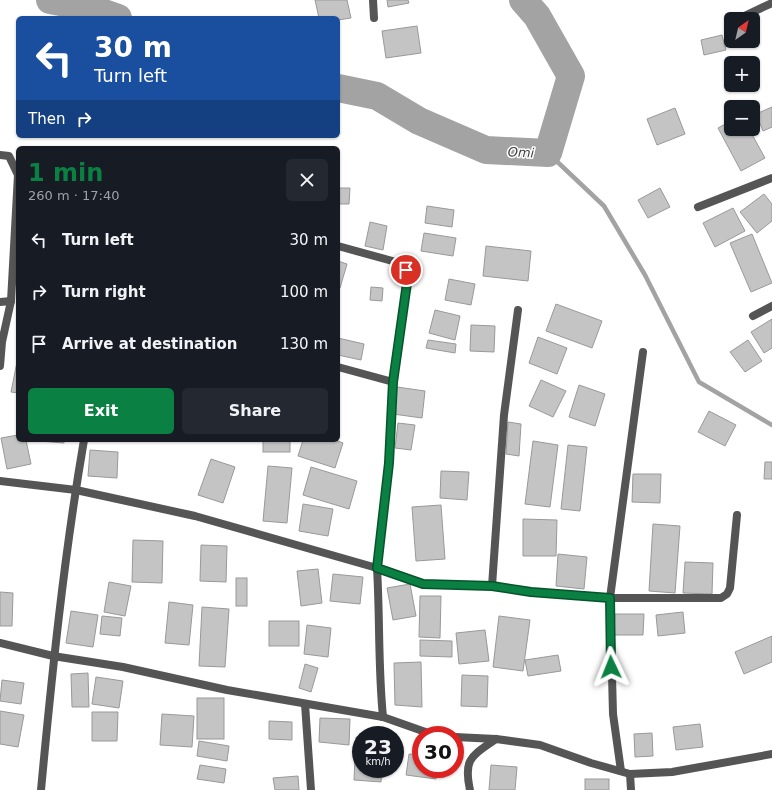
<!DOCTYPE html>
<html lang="en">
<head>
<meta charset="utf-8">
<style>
  body { margin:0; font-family:"DejaVu Sans",sans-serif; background:#242831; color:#f1f3f6; height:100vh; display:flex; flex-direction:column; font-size:15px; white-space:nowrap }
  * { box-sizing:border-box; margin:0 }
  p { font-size:13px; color:#9ea1a6 }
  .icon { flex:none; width:22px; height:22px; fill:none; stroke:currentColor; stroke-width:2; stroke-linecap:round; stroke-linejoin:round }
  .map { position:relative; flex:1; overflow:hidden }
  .details { position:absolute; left:16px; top:146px; width:324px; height:296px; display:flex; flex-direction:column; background:#171b24; border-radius:6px; box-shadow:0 1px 3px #0004 }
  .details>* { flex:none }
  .hud { position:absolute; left:16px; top:16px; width:324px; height:122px; border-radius:6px; box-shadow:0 1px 3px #0004; background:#1a4fa0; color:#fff; overflow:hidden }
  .needle { width:26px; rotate:34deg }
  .controls { position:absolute; left:724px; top:12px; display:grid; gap:8px }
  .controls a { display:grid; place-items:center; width:36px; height:36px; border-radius:6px; background:#171b24; box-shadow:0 1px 3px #0004; font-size:20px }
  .speed { position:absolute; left:352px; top:726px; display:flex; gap:8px; font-size:20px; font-weight:700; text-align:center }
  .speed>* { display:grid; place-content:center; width:52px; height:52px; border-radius:50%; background:#171b24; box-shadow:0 1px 3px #0004; line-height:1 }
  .speed small { font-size:10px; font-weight:400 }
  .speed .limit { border:6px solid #d22; background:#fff; color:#111 }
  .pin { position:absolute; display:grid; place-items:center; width:34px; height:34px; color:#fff; margin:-17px; border:2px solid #fff; border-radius:50%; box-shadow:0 1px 4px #0007 }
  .me { position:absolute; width:44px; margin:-22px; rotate:358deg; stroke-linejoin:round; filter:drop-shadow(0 0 3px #0008) }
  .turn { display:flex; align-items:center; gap:14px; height:84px; padding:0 12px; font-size:18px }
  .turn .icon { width:52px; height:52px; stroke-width:2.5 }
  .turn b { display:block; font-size:28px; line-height:34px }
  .then { display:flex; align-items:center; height:38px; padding:0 12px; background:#0003; gap:8px; font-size:15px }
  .round { display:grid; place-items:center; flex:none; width:42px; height:42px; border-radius:6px; background:#242831 }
  .overview { display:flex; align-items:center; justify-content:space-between; height:68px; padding:0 12px }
  h1 { font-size:24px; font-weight:600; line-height:30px; color:#0b8043 }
  .cta { display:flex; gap:8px; margin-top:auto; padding:8px 12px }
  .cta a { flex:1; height:46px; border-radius:6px; background:#0b8043; color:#fff; font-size:16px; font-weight:600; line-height:46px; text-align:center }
  .cta a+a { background:#242831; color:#f1f3f6 }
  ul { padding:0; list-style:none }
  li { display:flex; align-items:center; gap:12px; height:52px; padding:0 12px }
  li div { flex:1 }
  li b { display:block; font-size:15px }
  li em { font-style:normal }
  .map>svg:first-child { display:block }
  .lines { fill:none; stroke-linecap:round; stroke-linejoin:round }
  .stream { stroke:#a3a3a3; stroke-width:4.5 }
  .river { stroke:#a3a3a3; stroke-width:28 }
  .building { fill:#c4c4c4; stroke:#999 }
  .minor { stroke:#555; stroke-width:8 }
  .route-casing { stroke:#07532c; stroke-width:10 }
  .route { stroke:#0b8043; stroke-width:7 }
  .labels { text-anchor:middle; stroke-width:3; stroke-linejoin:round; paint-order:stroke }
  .water-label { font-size:13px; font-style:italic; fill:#444; stroke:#fff }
</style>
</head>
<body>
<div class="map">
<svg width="772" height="790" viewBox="0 0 772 790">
  <rect width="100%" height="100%" fill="#fff"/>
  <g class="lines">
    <polyline class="stream" points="548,153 604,206 645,275 699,382 772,425"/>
    <g class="river">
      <polyline points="50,0 87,7 118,18"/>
      <polyline points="338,88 377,96 419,121 486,150 548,153 571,76 537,16 523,0"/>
    </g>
  </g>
  <g class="building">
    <polygon points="315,0 347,0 351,18 338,20 338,18 319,18"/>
    <polygon points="387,0 408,0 409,3 388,7"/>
    <polygon points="417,26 421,53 386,58 382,31"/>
    <polygon points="722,35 726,50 704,55 701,40"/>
    <polygon points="772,107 772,127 763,131 756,114"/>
    <polygon points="675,108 685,134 657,145 647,119"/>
    <polygon points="731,121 731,129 749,129 765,158 741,171 718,128"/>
    <polygon points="338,188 350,188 349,204 338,204"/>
    <polygon points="660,188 670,207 648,218 638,200"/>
    <polygon points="764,194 772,204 772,221 757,233 740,212"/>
    <polygon points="427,206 454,210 452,227 425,223"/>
    <polygon points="733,208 745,231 715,247 703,223"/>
    <polygon points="370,222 387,226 383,250 365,246"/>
    <polygon points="424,233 456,238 453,256 421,251"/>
    <polygon points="752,234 772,283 751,292 730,243"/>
    <polygon points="486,246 531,251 528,281 483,276"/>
    <polygon points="338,261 347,264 340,288 338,287"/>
    <polygon points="449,279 475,284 471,305 445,300"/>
    <polygon points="371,287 383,288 382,301 370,300"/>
    <polygon points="556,304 602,321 592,348 546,331"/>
    <polygon points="435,310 460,316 455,340 429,333"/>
    <polygon points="772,319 772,348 764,353 751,332"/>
    <polygon points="471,325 495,326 494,352 470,351"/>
    <polygon points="538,337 567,348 557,374 529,363"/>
    <polygon points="338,338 364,344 361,360 338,355"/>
    <polygon points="428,340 456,344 455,353 426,348"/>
    <polygon points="748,340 762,361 745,372 730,352"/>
    <polygon points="17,362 18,362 18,393 11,392"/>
    <polygon points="541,380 566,391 553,417 529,406"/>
    <polygon points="579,385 605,394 595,426 569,417"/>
    <polygon points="397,387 425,391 422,418 393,414"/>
    <polygon points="709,411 736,425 725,446 698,432"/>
    <polygon points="508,422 521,424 519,456 506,454"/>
    <polygon points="398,423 415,425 411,450 395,448"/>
    <polygon points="18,435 18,440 26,440 31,464 7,469 1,438"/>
    <polygon points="40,440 64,440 64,443 40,441"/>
    <rect x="263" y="440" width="27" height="12"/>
    <polygon points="303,440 335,440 343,443 335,468 298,456"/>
    <polygon points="533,441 558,445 550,507 525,504"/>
    <polygon points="568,445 587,447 580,511 561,509"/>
    <polygon points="90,450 118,452 117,478 88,476"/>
    <polygon points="211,459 235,467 223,503 198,495"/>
    <polygon points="765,462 772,462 772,479 764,479"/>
    <polygon points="268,466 292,468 287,523 263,521"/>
    <polygon points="311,467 357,481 349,509 303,495"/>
    <polygon points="441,471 469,472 467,500 440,498"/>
    <polygon points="633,474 661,474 660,503 632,502"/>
    <polygon points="303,504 333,509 328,536 299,531"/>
    <polygon points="441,505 445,559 416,561 412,507"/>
    <polygon points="523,519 557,520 556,556 523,556"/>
    <polygon points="653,524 680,526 675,593 649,591"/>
    <polygon points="133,540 163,541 162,583 132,582"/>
    <polygon points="201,545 227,546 226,582 200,581"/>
    <polygon points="558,554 587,557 584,589 556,586"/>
    <polygon points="685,562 713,563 712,594 683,593"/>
    <polygon points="318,569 322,603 301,606 297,571"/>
    <polygon points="333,574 363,577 360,604 330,601"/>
    <rect x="236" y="578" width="11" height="28"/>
    <polygon points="109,582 131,586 125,616 104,612"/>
    <polygon points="410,584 416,616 393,620 387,588"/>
    <polygon points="0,592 13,593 12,626 0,626"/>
    <polygon points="420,596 441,596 440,638 419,637"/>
    <polygon points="169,602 193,605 189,645 165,643"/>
    <polygon points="202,607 229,609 225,667 199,666"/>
    <polygon points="71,611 98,615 93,647 66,643"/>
    <polygon points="683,612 685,633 658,636 656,615"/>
    <polygon points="615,614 644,614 643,635 614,635"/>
    <polygon points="102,616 122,618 120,636 100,634"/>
    <polygon points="499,616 530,620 523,671 493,667"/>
    <rect x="269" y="621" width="30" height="25"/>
    <polygon points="307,625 331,628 328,657 304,654"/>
    <polygon points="485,630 489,661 459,664 456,633"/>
    <polygon points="772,636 772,662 744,674 735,652"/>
    <polygon points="420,640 452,641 452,657 420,656"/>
    <polygon points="558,655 561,671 528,676 525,660"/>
    <polygon points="421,662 422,707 395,705 394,663"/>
    <polygon points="305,664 318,668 311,692 299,688"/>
    <polygon points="88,673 89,707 72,707 71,674"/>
    <polygon points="462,675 488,676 487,707 461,706"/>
    <polygon points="96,677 123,681 119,708 92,704"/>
    <polygon points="2,680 24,683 21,704 0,701"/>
    <rect x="197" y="698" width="27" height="41"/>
    <polygon points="0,711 24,715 18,747 0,744"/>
    <polygon points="92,712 118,712 117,741 92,741"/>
    <polygon points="162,714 194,716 192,747 160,745"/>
    <polygon points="320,718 350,719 349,745 319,742"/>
    <polygon points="269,721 292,722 292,740 269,739"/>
    <polygon points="700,724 703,747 676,750 673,727"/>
    <polygon points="652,733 653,756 635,757 634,734"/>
    <polygon points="356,737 361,738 361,769 382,769 381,782 354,780"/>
    <polygon points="199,741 229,746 227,761 197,756"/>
    <polygon points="409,754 421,755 421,769 437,769 436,779 406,775"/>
    <polygon points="200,765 226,769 224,783 197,779"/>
    <polygon points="491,765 517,767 515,790 489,790"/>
    <polygon points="298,776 299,790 275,790 273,778"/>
    <rect x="585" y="779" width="24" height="11"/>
  </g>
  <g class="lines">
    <g class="minor">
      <polyline points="373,0 374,18"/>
      <polyline points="740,18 772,3"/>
      <polyline points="0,155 9,156 18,175 11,301 2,342 0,366"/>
      <polyline points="698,207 772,178"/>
      <polyline points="338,246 396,262 404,266 408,276 393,382 389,463 377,568 423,584 492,586 531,592 610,598 721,598 727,594 730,588 737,515"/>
      <polyline points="0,302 11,301"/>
      <polyline points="753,316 772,306"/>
      <polyline points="338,367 393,382"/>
      <path d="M0,481L76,490L195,516L377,568C380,618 378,667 383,717"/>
      <polyline points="492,586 504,415 518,310"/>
      <polyline points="0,643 53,656 123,667 227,690 383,717 434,735"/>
      <polyline points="305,704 311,790"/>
      <polyline points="455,737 496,739 540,745 591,763 630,774 672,772 772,754"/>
      <polyline points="621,771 613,714 610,598 643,352"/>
      <polyline points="630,774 631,790"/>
      <path d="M41,790C52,673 64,556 84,440"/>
      <path d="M470,790C463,758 472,756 496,739"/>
    </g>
  </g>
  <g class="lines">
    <defs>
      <polyline id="route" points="406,270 408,276 393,382 389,463 377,568 423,584 492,586 531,592 610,598 611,667"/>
    </defs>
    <use href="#route" class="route-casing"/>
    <use href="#route" class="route"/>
  </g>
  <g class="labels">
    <g class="water-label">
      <text transform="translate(521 152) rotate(3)" y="5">Omi</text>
    </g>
  </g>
</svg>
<div class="controls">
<a><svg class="needle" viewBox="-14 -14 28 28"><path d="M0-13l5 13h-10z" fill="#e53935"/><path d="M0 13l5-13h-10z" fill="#9ea1a6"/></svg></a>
<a>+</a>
<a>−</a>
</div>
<div class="speed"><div>23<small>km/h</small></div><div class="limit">30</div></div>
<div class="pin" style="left:406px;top:270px;background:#d93025"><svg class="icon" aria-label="arrive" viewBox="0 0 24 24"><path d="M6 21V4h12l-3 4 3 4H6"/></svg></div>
<svg class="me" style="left:611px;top:667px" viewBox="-20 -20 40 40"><path d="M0-17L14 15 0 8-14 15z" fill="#0b8043" stroke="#fff" stroke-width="4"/></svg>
<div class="hud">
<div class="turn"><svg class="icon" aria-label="left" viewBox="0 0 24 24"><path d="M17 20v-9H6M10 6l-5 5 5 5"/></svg><div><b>30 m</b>Turn left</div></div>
<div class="then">Then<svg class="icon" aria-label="right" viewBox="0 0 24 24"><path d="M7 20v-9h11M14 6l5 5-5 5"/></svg></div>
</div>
<section class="details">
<div class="overview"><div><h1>1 min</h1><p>260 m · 17:40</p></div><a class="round"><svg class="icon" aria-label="close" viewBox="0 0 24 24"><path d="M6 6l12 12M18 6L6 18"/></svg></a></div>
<ul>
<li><svg class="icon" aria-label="left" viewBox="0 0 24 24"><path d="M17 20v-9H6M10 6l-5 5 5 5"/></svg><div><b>Turn left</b></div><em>30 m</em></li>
<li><svg class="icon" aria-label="right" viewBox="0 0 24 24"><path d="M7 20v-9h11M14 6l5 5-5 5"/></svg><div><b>Turn right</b></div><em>100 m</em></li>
<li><svg class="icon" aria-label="arrive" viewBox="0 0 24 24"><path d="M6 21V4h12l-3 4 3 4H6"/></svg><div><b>Arrive at destination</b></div><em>130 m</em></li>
</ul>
<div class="cta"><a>Exit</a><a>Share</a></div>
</section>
</div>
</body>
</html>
